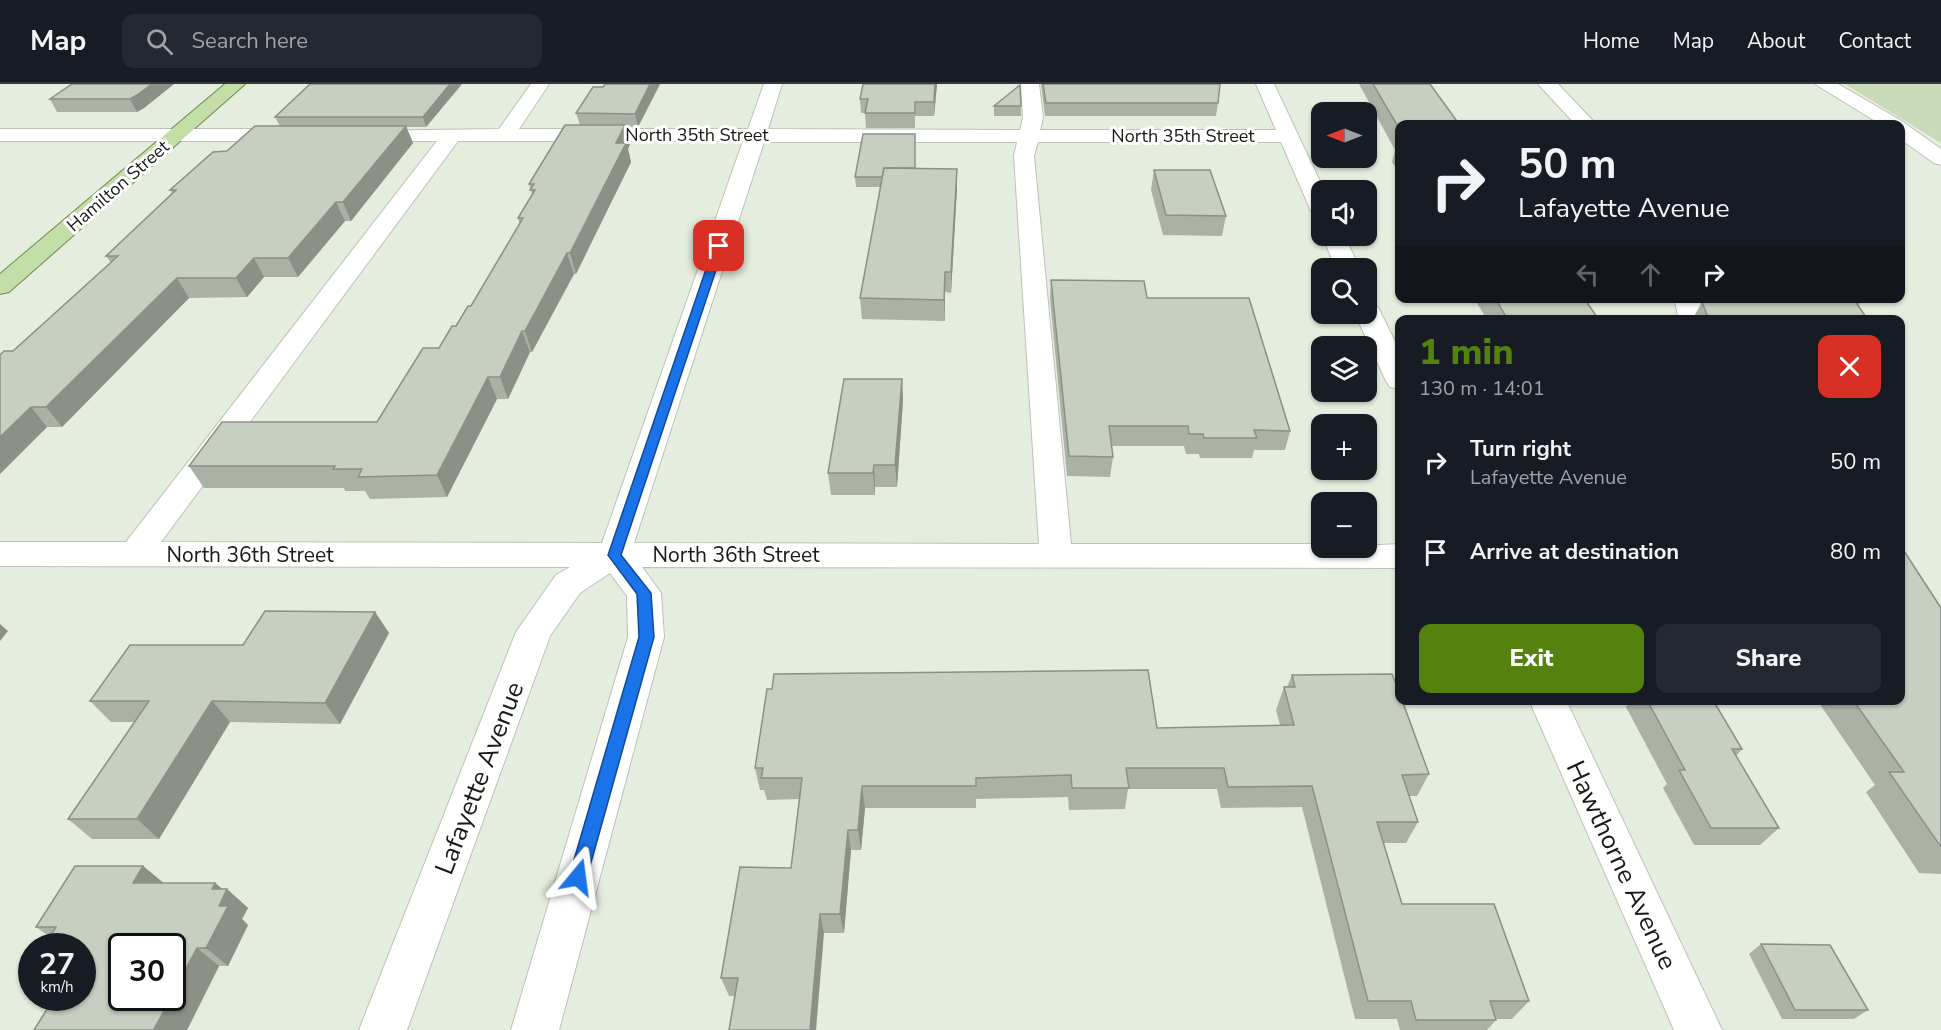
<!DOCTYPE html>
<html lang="en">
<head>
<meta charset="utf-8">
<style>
  body { margin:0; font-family:"Nunito Sans",sans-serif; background:#242831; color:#f1f3f6; height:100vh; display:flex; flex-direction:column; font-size:22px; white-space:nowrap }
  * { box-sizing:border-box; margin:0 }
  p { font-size:20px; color:#9ea1a6 }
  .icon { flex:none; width:33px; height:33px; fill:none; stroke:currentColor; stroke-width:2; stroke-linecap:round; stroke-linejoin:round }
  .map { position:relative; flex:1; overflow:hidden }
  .details { position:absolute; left:1395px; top:231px; width:510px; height:390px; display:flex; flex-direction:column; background:#171b24; border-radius:12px; box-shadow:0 2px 4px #0004 }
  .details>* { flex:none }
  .top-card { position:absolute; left:1395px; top:36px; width:510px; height:183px; border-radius:12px; box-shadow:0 2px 4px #0004; background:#171b24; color:#f1f3f6; overflow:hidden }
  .needle { width:39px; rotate:270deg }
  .buttons { position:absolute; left:1311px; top:18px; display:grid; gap:12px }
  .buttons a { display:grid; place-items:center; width:66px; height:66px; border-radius:12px; background:#171b24; box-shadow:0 2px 4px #0004; font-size:30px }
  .speed { position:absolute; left:18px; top:849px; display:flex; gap:12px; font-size:30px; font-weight:700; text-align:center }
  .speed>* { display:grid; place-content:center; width:78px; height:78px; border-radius:50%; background:#171b24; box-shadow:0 2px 4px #0004; line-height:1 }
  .speed small { font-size:15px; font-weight:400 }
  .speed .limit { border:3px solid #111; border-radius:9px; background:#fff; color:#111 }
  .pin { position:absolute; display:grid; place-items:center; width:51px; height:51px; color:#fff; margin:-26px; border-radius:12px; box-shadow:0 3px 9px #0006 }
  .me { position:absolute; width:66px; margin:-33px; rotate:16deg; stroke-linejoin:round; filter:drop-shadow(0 0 4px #0008) }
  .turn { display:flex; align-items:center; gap:21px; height:126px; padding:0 24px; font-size:27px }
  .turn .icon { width:78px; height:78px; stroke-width:2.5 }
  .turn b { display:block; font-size:42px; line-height:51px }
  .lanes { display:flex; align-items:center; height:57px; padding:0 24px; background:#0003; justify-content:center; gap:30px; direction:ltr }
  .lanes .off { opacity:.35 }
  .round { display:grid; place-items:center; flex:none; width:63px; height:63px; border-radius:12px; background:#242831 }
  .headline { display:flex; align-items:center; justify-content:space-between; height:102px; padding:0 24px }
  h1 { font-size:36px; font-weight:800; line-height:45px; color:#55820e }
  .cta { display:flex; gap:12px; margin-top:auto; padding:12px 24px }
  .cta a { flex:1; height:69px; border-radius:12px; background:#55820e; color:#fff; font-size:24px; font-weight:800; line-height:69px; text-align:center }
  .cta a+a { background:#242831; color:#f1f3f6 }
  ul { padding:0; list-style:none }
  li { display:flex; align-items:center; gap:18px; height:90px; padding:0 24px }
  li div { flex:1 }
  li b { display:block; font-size:22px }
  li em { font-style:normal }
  header { display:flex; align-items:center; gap:36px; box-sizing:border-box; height:84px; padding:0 30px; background:#171b24; border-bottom:2px solid #363941 }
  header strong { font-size:28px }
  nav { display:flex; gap:33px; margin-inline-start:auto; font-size:21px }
  .search { width:420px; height:54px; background:#242831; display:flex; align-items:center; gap:15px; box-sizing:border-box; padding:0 21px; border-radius:12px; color:#9ea1a6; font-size:22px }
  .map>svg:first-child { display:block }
  .green { fill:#c8dab8 }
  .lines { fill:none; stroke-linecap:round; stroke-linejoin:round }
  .minor-casing { stroke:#bbc3b5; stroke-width:2 }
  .major-casing { stroke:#6e8b4e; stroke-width:2 }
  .minor { fill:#fff; fill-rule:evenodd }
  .major { fill:#c4dea7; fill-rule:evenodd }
  .wall { fill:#abb2a5; fill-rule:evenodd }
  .shaded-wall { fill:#8b9186 }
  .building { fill:#c7cfc0; stroke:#8b9186; stroke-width:1.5 }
  .route { fill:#1a73e8; stroke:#114b97; stroke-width:1.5 }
  .labels { text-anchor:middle; stroke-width:6; stroke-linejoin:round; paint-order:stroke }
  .far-street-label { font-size:18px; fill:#181a15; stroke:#fff }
  .street-label { font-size:21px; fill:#181a15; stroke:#fff }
  .near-street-label { font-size:26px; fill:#181a15; stroke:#fff }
</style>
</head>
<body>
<header>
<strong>Map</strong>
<div class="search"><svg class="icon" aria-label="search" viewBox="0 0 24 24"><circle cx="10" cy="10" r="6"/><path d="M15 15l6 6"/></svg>Search here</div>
<nav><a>Home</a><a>Map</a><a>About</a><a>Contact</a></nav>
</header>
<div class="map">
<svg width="1941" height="946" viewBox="0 0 1941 946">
  <rect width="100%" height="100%" fill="#e5edde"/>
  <polygon class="green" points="1845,0 1941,0 1941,59"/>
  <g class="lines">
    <defs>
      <g id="minor">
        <path d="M531,0H549L519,45H748L764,0H782L768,45L1020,46L1023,34L1021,0H1039L1043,34L1040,46H1276L1256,0H1274L1324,106H1322V134L1314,132L1311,127L1281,58H1038L1034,72L1071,460H1322V464L1400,460V484L642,483L661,509L664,553L559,946H511L628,553L627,512L610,489L580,509L550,552L407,946H359L516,548L556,491L570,483L0,482V458H126L437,57H365L358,55L355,51L358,47L499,45ZM458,57H743L602,459L161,458ZM764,58H1017L1014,72L1039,460L634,459Z"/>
        <polygon points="1538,0 1558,0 1596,40 1575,40"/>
        <polygon points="1815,0 1838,0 1900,36 1941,65 1941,81 1934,79 1900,55 1900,40 1880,40"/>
        <polygon points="0,45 289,45 296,47 299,51 296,55 289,57 0,57"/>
        <polygon points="1322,152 1344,152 1360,184 1336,184"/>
        <polygon points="1674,214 1699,214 1705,236 1679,236"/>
        <polygon points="1366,217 1375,220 1379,225 1400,268 1400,305 1390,303 1386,297 1355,230 1366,230"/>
        <polygon points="1529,616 1566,616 1722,946 1674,946"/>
      </g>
      <polygon id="major" points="225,0 245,0 9,208 0,210 0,190"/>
    </defs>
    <use href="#minor" class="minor-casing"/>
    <use href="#major" class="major-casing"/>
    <use href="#minor" class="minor"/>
    <use href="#major" class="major"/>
  </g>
  <g class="wall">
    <polygon points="72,0 174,0 144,24 137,28 57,28 50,15"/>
    <polygon points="310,0 462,0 426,43 406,43 413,59 351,137 345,137 298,193 264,193 247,213 189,214 62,343 47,343 0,390 13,267 111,179 106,172 172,109 170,106 227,67 280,42 275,33"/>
    <polygon points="605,0 660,0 638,43 626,43 630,60 628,65 631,78 576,190 574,190 532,268 530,268 508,315 497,315 447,413 370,415 365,407 345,407 344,404 204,404 189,382 377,338 439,264 471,222 520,140 518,134 532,111 529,100 580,41 576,29"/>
    <polygon points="937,0 934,32 915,32 915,44 866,44 865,29 861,29 860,15"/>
    <polygon points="1041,0 1219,0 1218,19 1216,32 1045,32"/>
    <polygon points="1359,0 1430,0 1400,40 1400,90 1392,78 1395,66"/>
    <rect x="994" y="22" width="27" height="10"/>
    <polygon points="915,84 957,104 951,209 945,208 945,237 862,235 860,214 881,103 856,103 855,93"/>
    <polygon points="1154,86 1226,132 1222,152 1163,151 1151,106"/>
    <polygon points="1051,196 1147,214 1290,347 1285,366 1254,366 1252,374 1200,374 1199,370 1186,370 1184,362 1112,362 1113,373 1110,393 1067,392 1050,215"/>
    <polygon points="1474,214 1584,214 1599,236 1487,236"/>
    <polygon points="1701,214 1863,214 1858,221 1868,236 1692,236 1702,218"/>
    <polygon points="902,295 903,316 897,403 875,403 875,411 831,411 828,389"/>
    <polygon points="1941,524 1941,790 1919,789 1866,708 1875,701 1817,616 1900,616"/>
    <polygon points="375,528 389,549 340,640 230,638 159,755 92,755 68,735 134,638 111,638 90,617 243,561"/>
    <polygon points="1292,591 1429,690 1417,712 1409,712 1418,738 1406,759 1384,759 1402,820 1529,917 1512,935 1496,935 1496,936 1487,946 1400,946 1397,935 1355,935 1302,723 1221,724 1217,705 1128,705 1125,725 1069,726 1068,713 976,715 976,724 865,724 861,766 851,766 844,849 824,849 735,912 729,912 721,894 791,784 799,715 767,716 764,706 760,706 755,684 1157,644 1280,641 1276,626 1284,603 1287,603"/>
    <polygon points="1628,616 1713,616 1742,665 1736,672 1779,744 1760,761 1694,761 1663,704 1667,700 1626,623 1629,619"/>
    <path d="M75,782H143L163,799H215L222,805H227L248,824L242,835L248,841L228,882H219L187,946H34L52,916H49L45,914H82V862H44L50,853L36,843ZM122,862H172V914H122Z"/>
    <polygon points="1761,860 1868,926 1854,935 1782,935 1749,870"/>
    <polygon points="32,882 32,905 21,899"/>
  </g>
  <g class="shaded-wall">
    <polygon points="152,0 174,0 144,24 137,28 130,15"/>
    <polygon points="450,0 462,0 426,43 423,33"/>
    <polygon points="650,0 660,0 638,43 635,30"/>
    <polygon points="935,0 937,0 934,32 934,18"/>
    <polygon points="625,41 630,60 628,65 631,78 576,190 570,169 616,59"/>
    <polygon points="406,42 413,59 351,137 343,118"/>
    <polygon points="957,85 957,104 951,209 951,188"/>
    <polygon points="336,118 345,137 298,193 288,174"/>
    <polygon points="567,169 574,190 532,268 525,247"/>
    <polygon points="254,174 264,193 247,213 236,194"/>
    <polygon points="945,188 945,237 944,216"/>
    <polygon points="177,194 189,214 62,343 46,323"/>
    <polygon points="522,247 530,268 508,315 500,293"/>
    <polygon points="488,293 497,315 447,413 437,391"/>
    <polygon points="902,295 903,316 897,403 895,381"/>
    <polygon points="31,323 47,343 0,390 0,353"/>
    <polygon points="874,381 875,403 875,411 873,389"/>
    <polygon points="375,528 389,549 340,640 325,619"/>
    <polygon points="0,540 8,547 0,557"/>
    <polygon points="212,617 230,638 159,755 137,735"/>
    <polygon points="862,702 865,724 861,766 858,746"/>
    <polygon points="848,746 851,766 844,849 840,830"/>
    <polygon points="143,782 166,801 133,799"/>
    <polygon points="215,799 226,808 227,805 248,824 242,835 248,841 228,882 206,864 219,822 212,805"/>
    <polygon points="820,830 824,849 816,946 810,946"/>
    <polygon points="197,864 219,882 187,946 156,946 154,945 171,914 172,914 172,910"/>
  </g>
  <g class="building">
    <polygon points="72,0 152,0 137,11 130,15 50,15"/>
    <polygon points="310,0 450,0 423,33 275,33"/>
    <polygon points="605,0 650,0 635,30 576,29 593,3 603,3"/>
    <polygon points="863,0 935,0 934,18 915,18 915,29 865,29 868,15 860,15"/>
    <polygon points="1043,0 1220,0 1218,19 1046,19"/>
    <polygon points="1373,0 1430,0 1459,40 1400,40 1400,46"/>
    <polygon points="1020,1 1021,22 994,22"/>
    <polygon points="565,41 625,41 616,59 626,59 570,169 567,169 525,247 522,247 500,293 488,293 437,391 358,393 362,385 333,385 335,382 189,382 222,338 377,338 423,264 439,264 452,242 456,242 468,222 471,222 523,134 518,134 535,106 530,106 534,100 529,100"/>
    <polygon points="255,42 406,42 343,118 336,118 288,174 254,174 236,194 177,194 46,323 31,323 0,353 0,271 4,267 13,267 118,172 106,172 176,106 170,106 213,68 227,67"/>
    <polygon points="863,50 915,50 915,84 884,84 882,93 855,93"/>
    <polygon points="884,84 957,85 951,188 945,188 944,216 860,214"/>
    <polygon points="1154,86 1210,86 1226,132 1166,131"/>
    <polygon points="1051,196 1144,197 1147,214 1249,214 1290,347 1254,346 1257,354 1204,354 1203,350 1189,350 1188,342 1109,342 1113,373 1069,372"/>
    <polygon points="1495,214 1584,214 1599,236 1508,236"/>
    <polygon points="1719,214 1853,214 1868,236 1709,236 1702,218 1717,218"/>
    <polygon points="844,295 902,295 895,381 874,381 873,389 828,389"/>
    <polygon points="1900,466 1904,467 1941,524 1941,763 1889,688 1904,688 1853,616 1900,616"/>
    <polygon points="265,527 375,528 325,619 212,617 137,735 68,735 149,617 90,617 130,561 243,561"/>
    <polygon points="1148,586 1157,644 1294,641 1284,603 1295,603 1292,591 1392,590 1400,610 1400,616 1402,616 1429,690 1402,691 1418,738 1377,738 1402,820 1494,820 1529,917 1490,917 1496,936 1416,936 1411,917 1368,917 1312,702 1228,703 1224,684 1126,684 1129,704 1072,704 1071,691 976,694 976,702 862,702 858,746 848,746 840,830 820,830 810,946 729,946 738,894 721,894 740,783 791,784 802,694 761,694 763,684 755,684 767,605 772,605 774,590"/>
    <polygon points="1647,616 1713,616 1742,665 1732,665 1779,744 1711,744 1679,686 1685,686"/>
    <polygon points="75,782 143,782 133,799 215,799 212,805 227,805 219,822 228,822 206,864 197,864 172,910 172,862 122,862 122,914 171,914 154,945 159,945 159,946 34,946 54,914 82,914 82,862 44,862 56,843 36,843"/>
    <polygon points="1761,860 1830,861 1868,926 1795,926"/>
    <polygon points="32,882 32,899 21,899"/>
  </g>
  <polygon class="route" points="719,159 724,162 621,471 651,509 654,553 587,793 584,799 578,801 572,799 569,793 639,553 637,510 608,471 714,162"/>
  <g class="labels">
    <g class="far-street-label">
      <text x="697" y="57">North 35th Street</text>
      <text x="1183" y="58">North 35th Street</text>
      <text transform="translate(118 102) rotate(-41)" y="6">Hamilton Street</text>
    </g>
    <g class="street-label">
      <text x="250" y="478">North 36th Street</text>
      <text x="736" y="478">North 36th Street</text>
    </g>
    <g class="near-street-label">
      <text transform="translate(479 694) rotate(-69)" y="9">Lafayette Avenue</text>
      <text transform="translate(1622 781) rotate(65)" y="9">Hawthorne Avenue</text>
    </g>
  </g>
</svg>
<div class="buttons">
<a><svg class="needle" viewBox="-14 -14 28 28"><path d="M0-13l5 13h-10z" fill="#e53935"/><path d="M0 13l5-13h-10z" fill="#9ea1a6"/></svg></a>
<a><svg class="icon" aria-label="sound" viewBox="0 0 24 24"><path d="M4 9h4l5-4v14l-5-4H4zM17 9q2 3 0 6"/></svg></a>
<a><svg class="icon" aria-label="search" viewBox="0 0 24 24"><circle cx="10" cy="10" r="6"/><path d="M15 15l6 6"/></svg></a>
<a><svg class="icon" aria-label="layers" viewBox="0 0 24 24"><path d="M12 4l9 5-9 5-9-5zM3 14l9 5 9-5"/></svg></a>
<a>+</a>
<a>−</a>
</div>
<div class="speed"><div>27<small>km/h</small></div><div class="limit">30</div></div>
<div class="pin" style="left:719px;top:162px;background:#d93025"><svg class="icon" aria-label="arrive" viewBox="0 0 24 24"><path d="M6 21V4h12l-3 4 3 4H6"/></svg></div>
<svg class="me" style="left:578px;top:793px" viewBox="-20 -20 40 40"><path d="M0-17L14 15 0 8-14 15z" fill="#1a73e8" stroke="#fff" stroke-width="4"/></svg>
<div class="top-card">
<div class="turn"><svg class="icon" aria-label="right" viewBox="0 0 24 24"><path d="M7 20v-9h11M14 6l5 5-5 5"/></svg><div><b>50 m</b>Lafayette Avenue</div></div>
<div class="lanes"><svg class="icon off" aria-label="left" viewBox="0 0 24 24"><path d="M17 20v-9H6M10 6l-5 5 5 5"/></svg><svg class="icon off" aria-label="ahead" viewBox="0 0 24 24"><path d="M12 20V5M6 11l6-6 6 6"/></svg><svg class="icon" aria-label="right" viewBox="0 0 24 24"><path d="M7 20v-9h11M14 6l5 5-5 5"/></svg></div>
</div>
<section class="details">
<div class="headline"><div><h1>1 min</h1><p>130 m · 14:01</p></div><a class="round" style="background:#d93025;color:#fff"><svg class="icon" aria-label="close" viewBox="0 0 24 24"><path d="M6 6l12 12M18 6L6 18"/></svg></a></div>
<ul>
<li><svg class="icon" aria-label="right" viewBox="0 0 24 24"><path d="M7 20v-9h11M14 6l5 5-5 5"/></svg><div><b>Turn right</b><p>Lafayette Avenue</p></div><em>50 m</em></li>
<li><svg class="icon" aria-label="arrive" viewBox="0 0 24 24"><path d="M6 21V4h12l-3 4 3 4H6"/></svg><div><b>Arrive at destination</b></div><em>80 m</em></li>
</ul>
<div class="cta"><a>Exit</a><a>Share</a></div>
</section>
</div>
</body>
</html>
